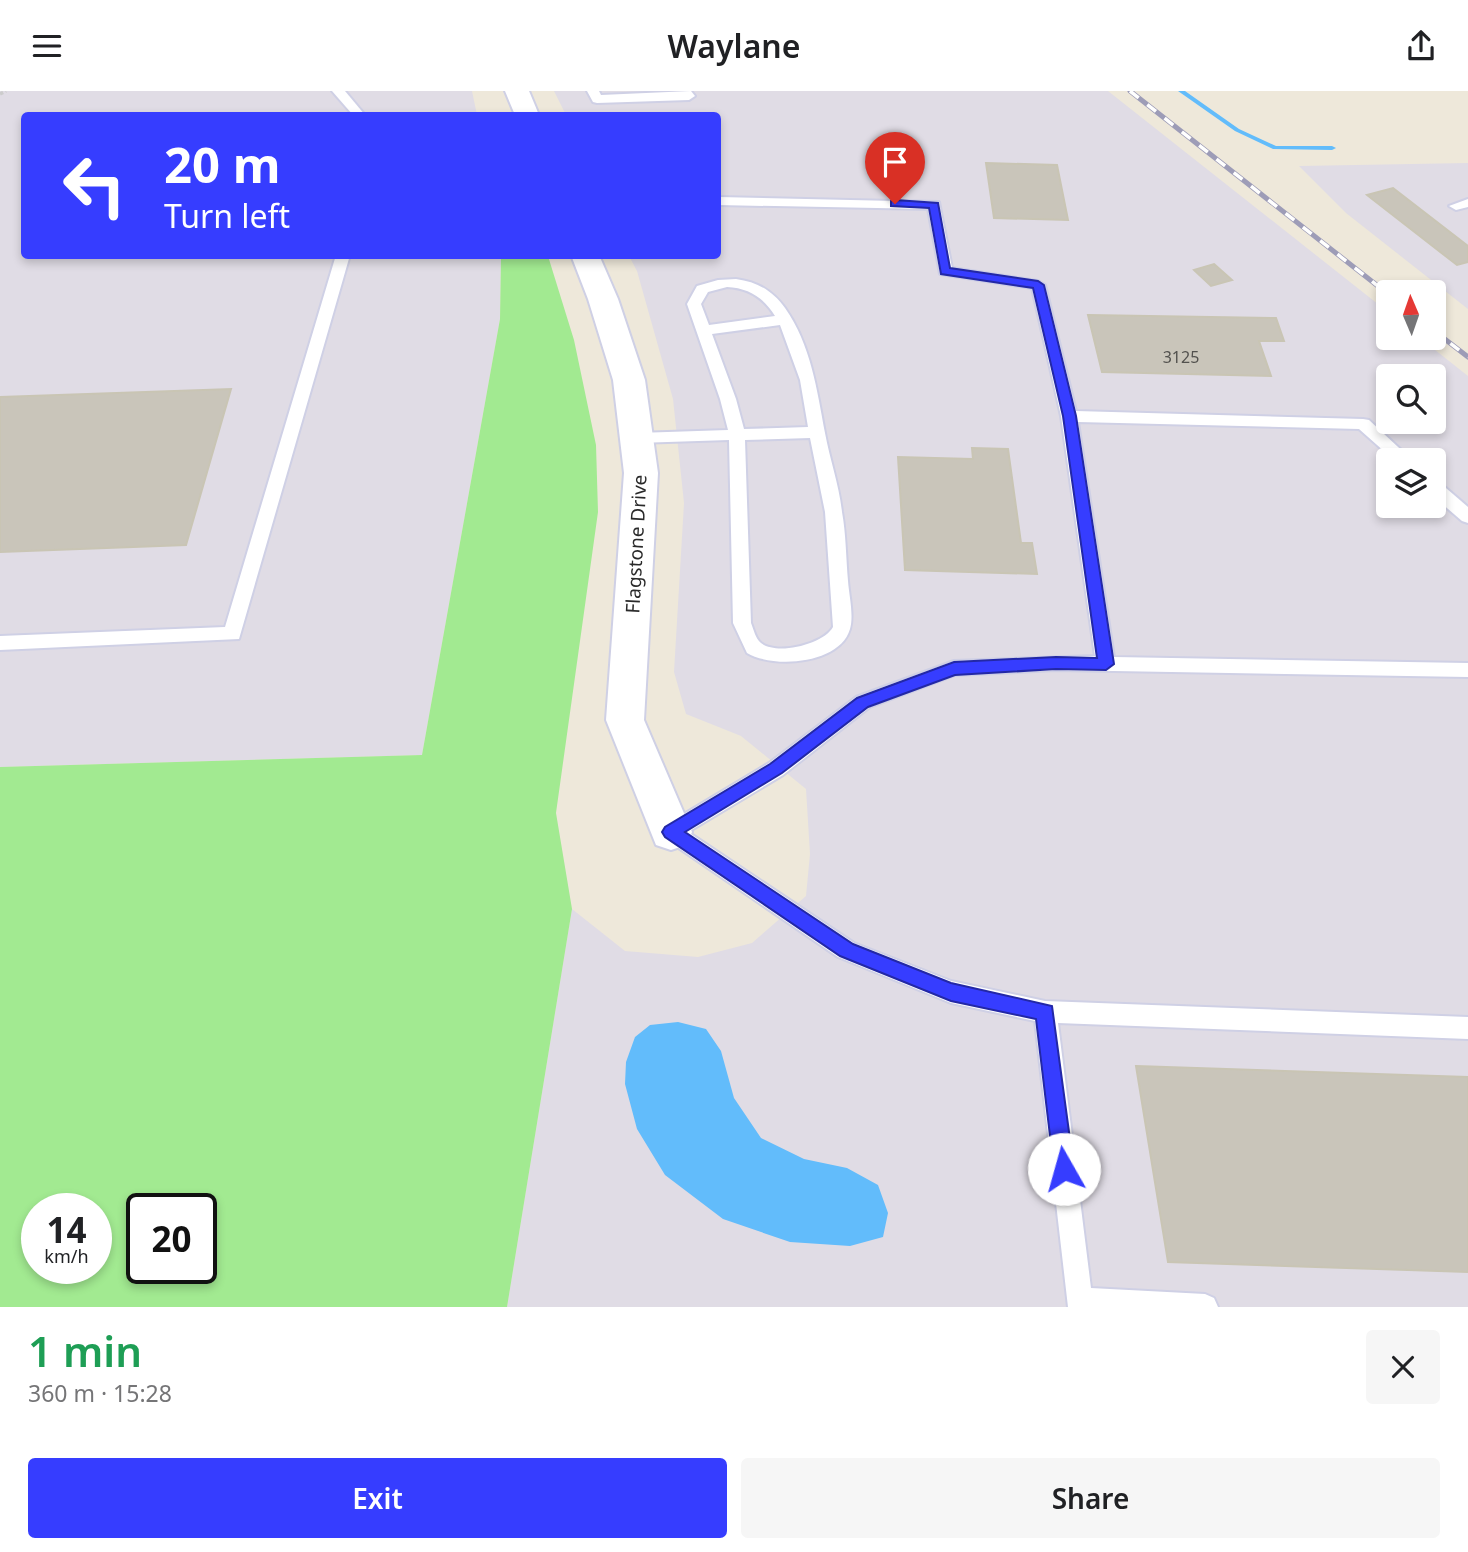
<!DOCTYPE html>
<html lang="en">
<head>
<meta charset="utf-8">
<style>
  body { margin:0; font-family:"Noto Sans",sans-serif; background:#f6f6f6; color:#202124; height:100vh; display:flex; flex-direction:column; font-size:26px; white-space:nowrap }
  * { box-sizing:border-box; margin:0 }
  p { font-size:23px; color:#757577 }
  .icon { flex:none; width:38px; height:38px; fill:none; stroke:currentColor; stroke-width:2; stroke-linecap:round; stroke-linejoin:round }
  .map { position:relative; height:1216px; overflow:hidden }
  .details { display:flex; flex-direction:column; background:#fff; flex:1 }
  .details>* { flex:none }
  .banner { position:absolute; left:21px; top:21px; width:700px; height:147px; border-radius:7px; box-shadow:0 4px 10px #0003; background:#363dff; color:#fff; overflow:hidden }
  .needle { width:46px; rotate:358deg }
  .fabs { position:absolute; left:1376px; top:189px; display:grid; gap:14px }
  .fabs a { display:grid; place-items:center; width:70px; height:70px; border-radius:7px; background:#fff; box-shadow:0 4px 10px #0003; font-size:35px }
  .speed { position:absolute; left:21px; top:1102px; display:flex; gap:14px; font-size:35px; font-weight:700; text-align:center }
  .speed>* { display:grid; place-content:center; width:91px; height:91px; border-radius:50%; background:#fff; box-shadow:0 4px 10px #0003; line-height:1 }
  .speed small { font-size:18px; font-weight:400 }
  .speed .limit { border:4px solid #111; border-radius:10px; background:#fff; color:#111 }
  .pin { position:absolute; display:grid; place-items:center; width:60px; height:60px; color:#fff; margin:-72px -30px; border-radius:50% 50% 50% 0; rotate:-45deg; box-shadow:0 0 7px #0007 }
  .pin .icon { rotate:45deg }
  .me { position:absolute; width:77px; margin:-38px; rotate:353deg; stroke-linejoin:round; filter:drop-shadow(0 0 5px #0008) }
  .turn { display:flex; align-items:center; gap:24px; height:147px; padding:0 28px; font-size:32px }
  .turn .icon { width:91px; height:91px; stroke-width:2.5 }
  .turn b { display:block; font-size:49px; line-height:60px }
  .round { display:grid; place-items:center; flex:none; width:74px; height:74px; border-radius:7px; background:#f6f6f6 }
  .head { display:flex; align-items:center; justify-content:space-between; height:119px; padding:0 28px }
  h1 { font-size:42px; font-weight:600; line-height:52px; color:#1e9e55 }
  .button { display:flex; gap:14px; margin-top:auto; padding:14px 28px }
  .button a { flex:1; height:80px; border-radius:7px; background:#363dff; color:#fff; font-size:28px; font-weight:600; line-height:80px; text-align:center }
  .button a+a { background:#f6f6f6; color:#202124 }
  header { display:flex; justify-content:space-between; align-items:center; height:91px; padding:0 28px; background:#fff; font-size:32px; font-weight:600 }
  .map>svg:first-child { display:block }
  .industrial { fill:#e0dce5; fill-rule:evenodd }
  .green { fill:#a2ea91; fill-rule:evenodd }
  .water { fill:#62bcfb }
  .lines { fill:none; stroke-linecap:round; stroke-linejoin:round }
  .stream { fill:#62bcfb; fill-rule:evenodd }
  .building { fill:#c9c5ba; stroke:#c9c5b4; stroke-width:2 }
  .lane-casing { stroke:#cfd0e5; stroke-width:4 }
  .street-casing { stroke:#cfd0e5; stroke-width:4 }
  .path { stroke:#ccc; stroke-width:3.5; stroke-dasharray:3.5 2.5; stroke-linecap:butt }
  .lane { fill:#fff; fill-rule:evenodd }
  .street { fill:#fff; fill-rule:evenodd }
  .rail-casing { stroke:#9d9cb7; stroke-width:5 }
  .rail { stroke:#fff; stroke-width:3.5; stroke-dasharray:11; stroke-linecap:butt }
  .route { fill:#363dff; stroke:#2328a6; stroke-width:2 }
  .labels { text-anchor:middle; stroke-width:5; stroke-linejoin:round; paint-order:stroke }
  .number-label { font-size:16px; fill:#52514e }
  .street-label { font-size:19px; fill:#2a2a2a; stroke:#fff }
</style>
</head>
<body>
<header><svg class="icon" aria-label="menu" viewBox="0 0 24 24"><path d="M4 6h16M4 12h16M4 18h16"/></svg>Waylane<svg class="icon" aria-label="share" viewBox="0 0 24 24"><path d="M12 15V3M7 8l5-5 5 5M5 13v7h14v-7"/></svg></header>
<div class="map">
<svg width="1468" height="1216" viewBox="0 0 1468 1216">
  <rect width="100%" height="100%" fill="#eee8da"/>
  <g class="industrial">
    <polygon points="0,0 472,0 477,24 24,24 24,164 501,165 500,228 422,664 0,676"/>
    <path d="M554,0H1108L1388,221V247H1420L1468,285V1216H507L572,818L625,860L698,866L752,852L806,805L810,763L806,698L741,645L686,623L674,581L684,412L673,308L637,180L629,165L718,164V24H566ZM1388,285H1433V331H1388ZM1388,369H1433V415H1388Z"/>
    <polygon points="1468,72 1468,218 1346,122 1299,75"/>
  </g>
  <path class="green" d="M501,165H548L574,249L596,354L598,421L556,722L572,818L507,1216H0V676L422,664L500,228ZM37,1118H96V1178H37ZM142,1118H201V1178H142Z"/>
  <polygon class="water" points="678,931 706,938 721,960 734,1007 761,1047 804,1068 847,1077 878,1094 888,1122 883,1146 850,1155 790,1151 723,1128 665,1084 637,1038 625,993 626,971 635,946 650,934"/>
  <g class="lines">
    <polygon class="stream" points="1178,0 1185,0 1239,38 1276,55 1332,55 1336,57 1332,59 1273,58 1235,40"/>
  </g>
  <g class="building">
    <polygon points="986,72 1057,74 1068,129 994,127"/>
    <polygon points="1393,97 1468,155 1468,171 1457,174 1367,104"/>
    <polygon points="1214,173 1232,189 1211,195 1194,179"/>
    <polygon points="1088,224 1276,227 1284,250 1259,250 1271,285 1102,281"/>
    <polygon points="231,298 186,454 0,461 0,306"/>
    <polygon points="972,357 1008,358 1021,452 1032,452 1037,483 905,479 898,366 973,368"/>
    <polygon points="1136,975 1468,986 1468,1181 1168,1171"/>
  </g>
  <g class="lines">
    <defs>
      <g id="lane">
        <polygon points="332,0 345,0 365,24 353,24"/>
        <polygon points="587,0 599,0 601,4 691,0 695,5 689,9 597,12 593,11"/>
        <polygon points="718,106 939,111 952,177 1038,190 1045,194 1076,320 1363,328 1369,329 1412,369 1394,369 1359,338 1078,331 1114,566 1468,572 1468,586 1056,579 955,584 870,616 783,684 688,741 854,852 951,890 1045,910 1468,926 1468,948 1058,932 1091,1197 1205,1203 1214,1207 1218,1216 1068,1216 1035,930 951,912 838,866 664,747 661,741 664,735 769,672 856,606 954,570 1095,565 1061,325 1032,197 940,183 928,118 718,114"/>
        <polygon points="1468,108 1468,116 1456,119 1449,115"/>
        <polygon points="336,164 350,164 239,548 0,559 0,545 225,536"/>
        <path d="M736,188C757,191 772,199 785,217C811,254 817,299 825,342C830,369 839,394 842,421C846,443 846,467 848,490C849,504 854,524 850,538C840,573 774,578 747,562L733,532L729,349L637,352L629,347L637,342L728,339L720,308L687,213L697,195L718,189ZM727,196C749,197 764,207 775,225L709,234L701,213L708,201ZM780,234L800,289L808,336L744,338L736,308L712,243ZM810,347L825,421L833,536C824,553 777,565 761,552C755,547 754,539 751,532L745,349Z"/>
        <polygon points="1433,389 1439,391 1468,416 1468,432 1462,430 1433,405"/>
      </g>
      <g id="street">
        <polygon points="505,0 529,0 539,24 515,24"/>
        <polygon points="571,164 599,164 618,208 645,289 658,382 644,629 692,741 686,754 671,759 656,754 606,629 624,382 613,289 588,208"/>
      </g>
    </defs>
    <use href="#lane" class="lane-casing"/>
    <use href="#street" class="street-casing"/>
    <polyline class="path" points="0,3 6,0"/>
    <use href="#lane" class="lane"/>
    <use href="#street" class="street"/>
    <defs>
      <g id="rail">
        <polyline points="1130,0 1388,203"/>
        <polyline points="1433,239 1468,266"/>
      </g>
    </defs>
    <use href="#rail" class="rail-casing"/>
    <use href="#rail" class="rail"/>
  </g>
  <polygon class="route" points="895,109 938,112 950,177 1038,190 1044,194 1076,325 1114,573 1106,579 1056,578 955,584 868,616 782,682 685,741 853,853 951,892 1052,915 1074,1078 1071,1086 1064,1089 1057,1086 1054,1078 1036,928 951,910 840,865 665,746 662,741 665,736 770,673 857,607 954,571 1056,566 1097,567 1063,325 1033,197 941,183 929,117 891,115 891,110"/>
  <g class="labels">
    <g class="number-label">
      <text x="1181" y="272">3125</text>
    </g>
    <g class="street-label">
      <text transform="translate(636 453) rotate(-87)" y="7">Flagstone Drive</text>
    </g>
  </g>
</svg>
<div class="fabs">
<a><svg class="needle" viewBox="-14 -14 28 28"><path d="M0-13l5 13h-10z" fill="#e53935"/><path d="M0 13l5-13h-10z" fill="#757577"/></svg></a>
<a><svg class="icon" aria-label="search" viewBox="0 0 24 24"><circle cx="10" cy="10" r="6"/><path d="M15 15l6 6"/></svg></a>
<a><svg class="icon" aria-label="layers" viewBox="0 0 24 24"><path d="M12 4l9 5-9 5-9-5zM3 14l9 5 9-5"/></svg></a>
</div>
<div class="speed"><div>14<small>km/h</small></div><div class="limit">20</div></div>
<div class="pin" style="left:895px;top:113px;background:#d93025"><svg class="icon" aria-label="arrive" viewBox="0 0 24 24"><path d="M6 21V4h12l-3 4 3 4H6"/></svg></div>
<svg class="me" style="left:1064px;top:1078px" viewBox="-20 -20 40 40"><circle r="19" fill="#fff"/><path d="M0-13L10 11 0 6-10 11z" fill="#363dff"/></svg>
<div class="banner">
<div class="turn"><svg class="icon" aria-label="left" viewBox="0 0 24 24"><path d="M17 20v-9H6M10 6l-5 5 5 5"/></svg><div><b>20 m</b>Turn left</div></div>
</div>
</div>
<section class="details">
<div class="head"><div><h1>1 min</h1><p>360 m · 15:28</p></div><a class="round"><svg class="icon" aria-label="close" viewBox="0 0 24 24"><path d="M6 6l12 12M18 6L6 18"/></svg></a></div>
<div class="button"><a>Exit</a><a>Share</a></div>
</section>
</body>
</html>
